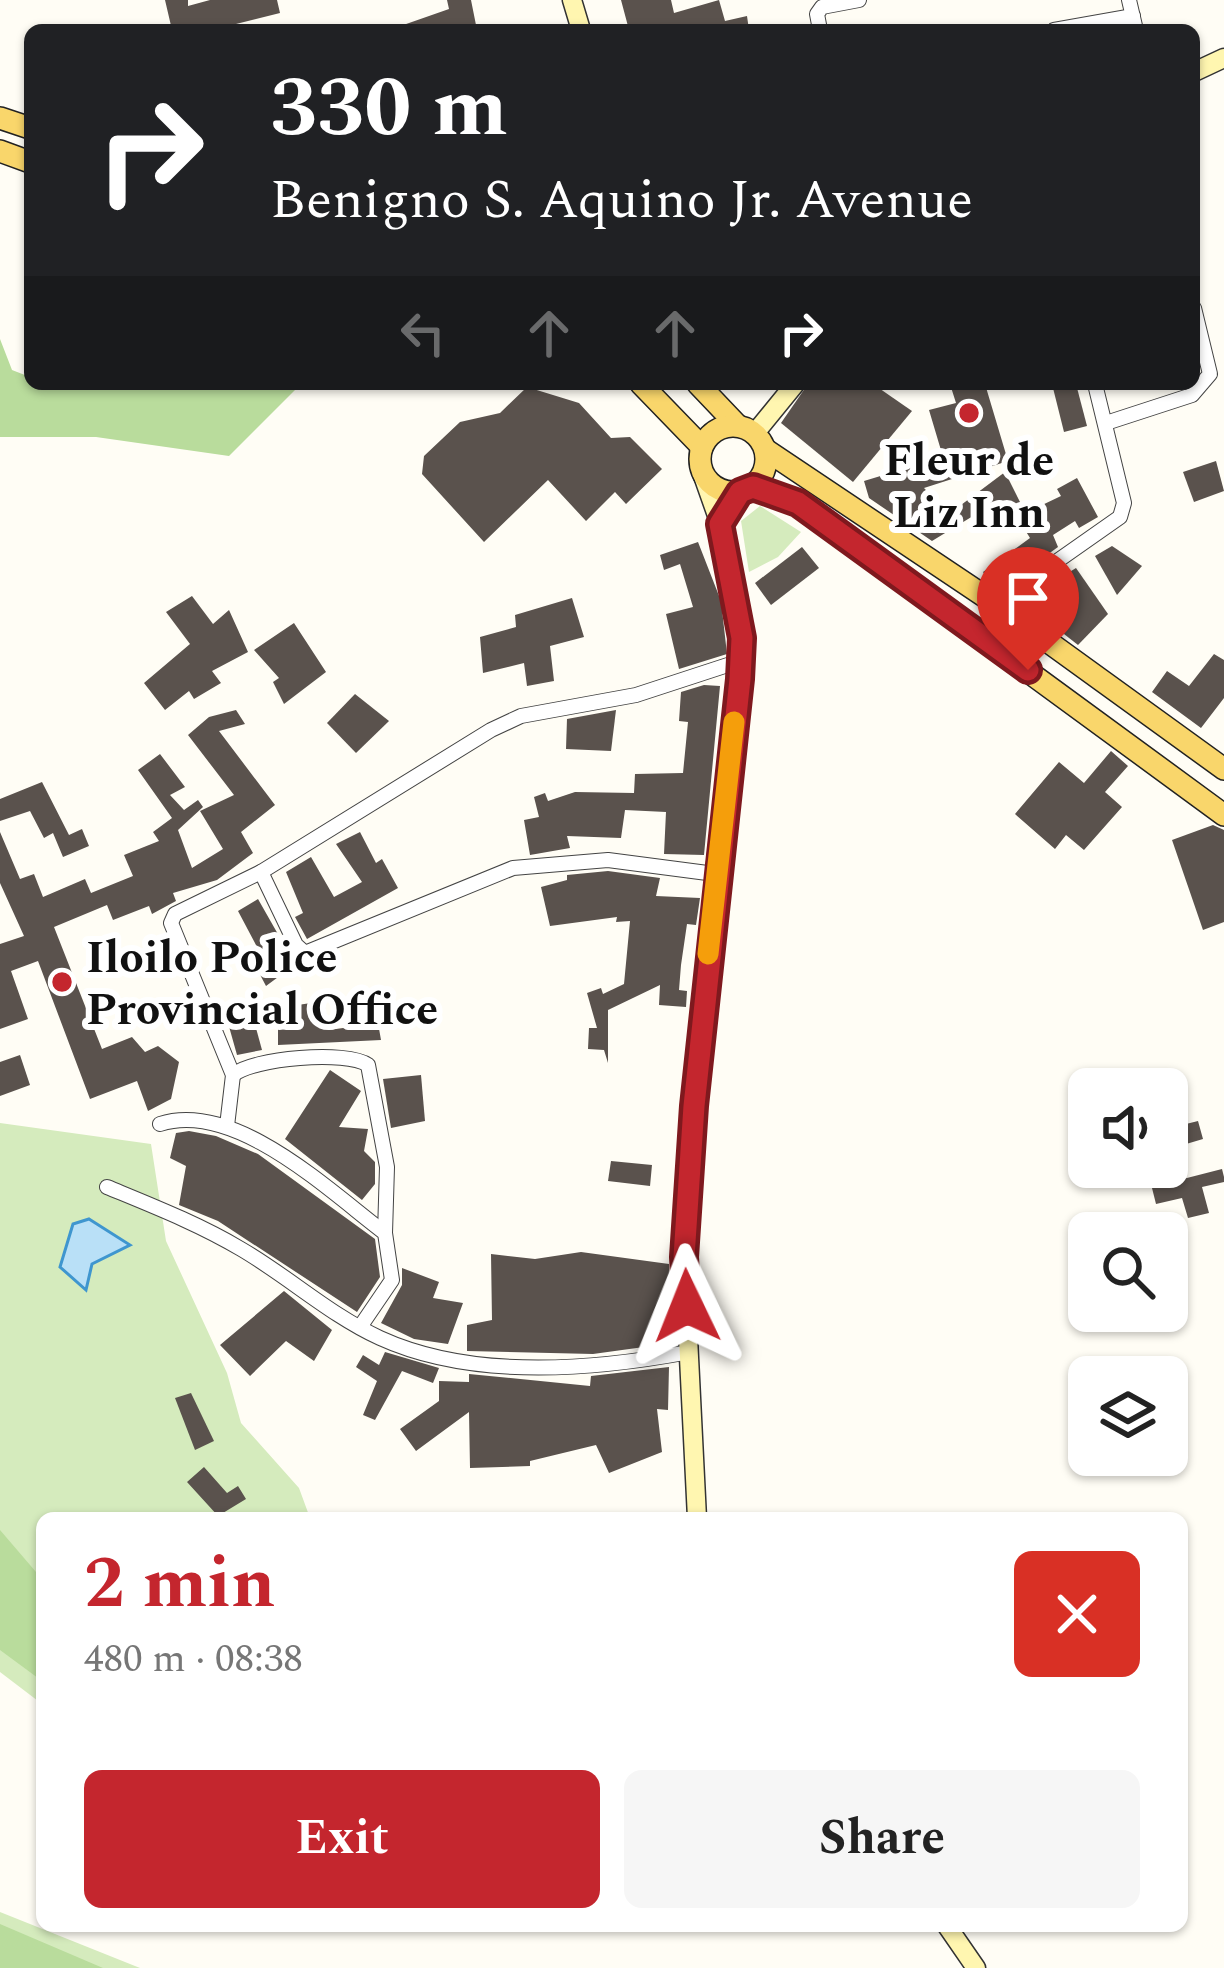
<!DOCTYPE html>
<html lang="en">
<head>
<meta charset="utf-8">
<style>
  body { margin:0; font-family:Spectral,serif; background:#f6f6f6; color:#222; height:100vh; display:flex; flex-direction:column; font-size:45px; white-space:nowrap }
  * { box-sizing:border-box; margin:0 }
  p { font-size:39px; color:#767676 }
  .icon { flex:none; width:66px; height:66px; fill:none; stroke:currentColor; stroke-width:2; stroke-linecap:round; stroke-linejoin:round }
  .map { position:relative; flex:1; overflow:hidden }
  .panel { position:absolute; left:36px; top:1512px; width:1152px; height:420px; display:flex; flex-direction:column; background:#fff; border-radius:18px; box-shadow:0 3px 9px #0004 }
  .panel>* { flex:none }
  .guide { position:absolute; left:24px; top:24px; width:1176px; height:366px; border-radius:18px; box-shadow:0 3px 9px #0004; background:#202124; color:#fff; overflow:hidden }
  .fabs { position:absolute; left:1068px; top:1068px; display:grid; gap:24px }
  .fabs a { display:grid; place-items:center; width:120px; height:120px; border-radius:18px; background:#fff; box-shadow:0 3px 9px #0004; font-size:60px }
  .pin { position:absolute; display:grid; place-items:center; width:102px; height:102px; color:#fff; margin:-123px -51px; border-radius:50% 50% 50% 0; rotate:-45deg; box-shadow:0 0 12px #0007 }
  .pin .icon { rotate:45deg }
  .me { position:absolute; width:132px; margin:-66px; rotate:358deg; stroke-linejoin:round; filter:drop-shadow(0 0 9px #0008) }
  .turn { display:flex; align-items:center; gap:42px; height:252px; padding:0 48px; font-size:54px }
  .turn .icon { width:156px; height:156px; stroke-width:2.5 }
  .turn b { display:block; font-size:84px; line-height:102px }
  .lanes { display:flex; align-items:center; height:114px; padding:0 48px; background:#0003; justify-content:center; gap:60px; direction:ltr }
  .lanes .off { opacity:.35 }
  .round { display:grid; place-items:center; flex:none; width:126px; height:126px; border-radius:18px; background:#f6f6f6 }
  .headline { display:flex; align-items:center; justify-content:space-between; height:204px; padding:0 48px }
  h1 { font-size:72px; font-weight:700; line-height:90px; color:#c4262e }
  .primary-button { display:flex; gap:24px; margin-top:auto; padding:24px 48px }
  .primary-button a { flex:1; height:138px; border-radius:18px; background:#c4262e; color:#fff; font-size:48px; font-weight:700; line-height:138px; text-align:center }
  .primary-button a+a { background:#f6f6f6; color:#222 }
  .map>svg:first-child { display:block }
  .green { fill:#d5ebbd }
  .forest { fill:#b9dc9c }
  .water { fill:#b9e0f7; stroke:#3f96cf; stroke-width:3 }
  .building { fill:#5a524d }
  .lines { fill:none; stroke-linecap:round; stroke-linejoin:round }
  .street-casing { stroke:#444; stroke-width:16 }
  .secondary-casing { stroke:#333; stroke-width:21 }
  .primary-casing { stroke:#222; stroke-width:24 }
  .street { stroke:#fff; stroke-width:14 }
  .secondary { stroke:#fff6b0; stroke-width:18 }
  .primary { stroke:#f9d66b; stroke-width:21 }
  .route-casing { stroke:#7f191e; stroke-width:30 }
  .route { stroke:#c4262e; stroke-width:21 }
  .slow { stroke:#f59e0b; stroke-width:21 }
  .poi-dot { fill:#c4262e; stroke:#fff; stroke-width:4.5 }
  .labels { text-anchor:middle; stroke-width:12; stroke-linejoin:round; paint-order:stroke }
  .poi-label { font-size:45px; font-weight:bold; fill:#111; stroke:#fff }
</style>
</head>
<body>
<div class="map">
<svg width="1224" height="1968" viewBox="0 0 1224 1968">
  <rect width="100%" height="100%" fill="#fffdf5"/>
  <g class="green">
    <polygon points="760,506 801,532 778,557 749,572 741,521"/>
    <polygon points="0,1123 151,1144 166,1241 227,1373 241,1423 299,1488 310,1518 42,1518 42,1704 0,1672"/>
    <polygon points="0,1912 140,1968 0,1968"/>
  </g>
  <g class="forest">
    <polygon points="0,339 12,370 30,377 30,384 301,384 229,456 96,437 0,437"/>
    <polygon points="0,1530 42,1579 42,1681 0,1650"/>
    <polygon points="0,1924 103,1968 0,1968"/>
  </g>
  <polygon class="water" points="89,1219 130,1245 92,1264 86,1290 60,1267 73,1224"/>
  <g class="building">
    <polygon points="165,0 188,0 188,6 210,0 277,0 280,13 212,30 172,30"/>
    <polygon points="447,0 471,0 477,30 389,30 449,9"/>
    <polygon points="621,0 671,0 674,13 719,0 725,21 747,16 749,30 629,30"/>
    <polygon points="808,384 873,384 912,411 853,482 781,423"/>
    <polygon points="950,384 985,384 1008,461 924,488 949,514 1005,472 1021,504 1002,513 996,502 932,541 869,498 864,481 943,457 929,410 956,403"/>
    <polygon points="1052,384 1076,384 1087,426 1064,432"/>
    <polygon points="527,387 579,403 611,438 630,437 662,469 626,504 615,492 586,521 548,480 484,542 422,474 424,456 460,422 500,413"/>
    <polygon points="1216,461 1224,491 1194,502 1183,472"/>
    <polygon points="1077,478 1098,517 1079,528 1075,521 1053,535 1058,547 1033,565 996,586 989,581 983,572 1030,538 1017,517 1061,496 1057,489"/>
    <polygon points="698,542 721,601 727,654 679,669 666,614 693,607 680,564 664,570 660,555"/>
    <polygon points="1112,546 1142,566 1117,595 1095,556"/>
    <polygon points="802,547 819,568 771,605 755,583"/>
    <polygon points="1076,568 1108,614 1078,645 1022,601"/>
    <polygon points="192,596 213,624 229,610 248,652 212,671 221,683 194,699 189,691 165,710 144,683 190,644 166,612"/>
    <polygon points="572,598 584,637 550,646 554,681 527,686 524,663 483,673 480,637 516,627 515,615"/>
    <polygon points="294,623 326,672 284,704 273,682 279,678 254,650"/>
    <polygon points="1214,654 1224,660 1224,698 1201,728 1152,692 1167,671 1189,686"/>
    <polygon points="704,685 720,686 704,855 664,854 666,812 625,810 621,838 567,836 570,848 530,855 524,820 539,817 534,797 545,793 548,801 575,792 634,793 635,774 683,773 688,722 679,721 681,692"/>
    <polygon points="355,694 389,721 356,753 327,723"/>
    <polygon points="236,710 245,724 219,731 275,805 241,832 253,853 217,880 173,893 176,901 152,914 149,906 113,920 107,905 54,927 102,1049 132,1037 145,1052 158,1046 179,1062 171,1099 148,1111 137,1081 90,1099 38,961 11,971 28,1019 0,1029 0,944 24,936 0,883 0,832 20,879 34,874 43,897 85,879 91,893 133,876 124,855 159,841 153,832 172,818 138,770 160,754 185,787 170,795 184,810 198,800 203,807 178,830 192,868 223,849 200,811 234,795 188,735 209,717"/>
    <polygon points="616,710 611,751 566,749 567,719"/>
    <polygon points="1111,751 1128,766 1105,792 1122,807 1084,850 1066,835 1055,849 1015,814 1059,762 1084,783"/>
    <polygon points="42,782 69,835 82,829 89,846 63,857 53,833 44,838 30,811 0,821 0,799"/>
    <polygon points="1213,825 1224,830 1224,922 1203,930 1172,840"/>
    <polygon points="360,832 376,863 382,859 398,888 307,939 295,917 303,913 286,872 311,857 334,897 362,882 336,844"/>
    <polygon points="608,871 660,878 656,896 700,898 696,925 687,924 681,965 679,990 687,991 686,1007 659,1005 660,985 608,1010 608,1063 604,1050 588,1049 589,1028 597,1028 587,993 601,988 603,994 624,984 630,921 616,922 617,917 550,926 541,887 567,880 567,875"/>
    <polygon points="258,899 283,943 277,947 289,969 266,986 256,967 265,962 238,911"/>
    <polygon points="324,1001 329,1030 378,1023 381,1040 278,1045 278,1008"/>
    <polygon points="253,1017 262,1050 237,1055 228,1023"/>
    <polygon points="20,1055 30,1085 0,1096 0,1062"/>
    <polygon points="330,1070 361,1091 339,1127 368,1129 364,1151 375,1162 375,1184 362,1200 285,1139"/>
    <polygon points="421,1075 425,1121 391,1128 383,1079"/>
    <polygon points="1167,1092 1186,1124 1198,1121 1203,1139 1176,1147 1183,1179 1222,1169 1224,1177 1224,1182 1202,1187 1209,1213 1188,1218 1182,1198 1156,1204 1151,1184 1137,1188 1132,1167 1167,1167"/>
    <polygon points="189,1131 216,1136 258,1154 375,1239 380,1277 357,1312 218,1221 179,1205 186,1166 170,1158 176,1133"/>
    <polygon points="611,1161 652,1165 650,1186 608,1181"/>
    <polygon points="581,1252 669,1264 673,1343 593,1354 467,1351 467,1325 492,1320 491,1254 535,1259"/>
    <polygon points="402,1268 439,1282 433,1298 463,1303 448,1344 414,1339 381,1323 402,1285"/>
    <polygon points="284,1291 332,1330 314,1361 286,1341 250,1376 220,1345"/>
    <polygon points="385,1352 439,1368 433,1383 402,1371 375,1420 363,1415 377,1381 356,1367 363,1355 379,1365"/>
    <polygon points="669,1367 668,1410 657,1409 662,1452 609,1473 596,1445 530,1461 530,1466 470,1468 469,1412 416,1451 400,1429 439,1401 439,1381 469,1382 469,1374 590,1386 591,1376"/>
    <polygon points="191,1393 214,1441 195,1450 175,1398"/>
    <polygon points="204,1467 227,1493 238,1486 246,1499 218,1516 187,1482"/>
  </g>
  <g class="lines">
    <defs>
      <g id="street">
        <polyline points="1129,0 1136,30"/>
        <polyline points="820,30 817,14 822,7 859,0"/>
        <polyline points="1054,30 1133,16"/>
        <polyline points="1106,423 1192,395 1210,374 1194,308"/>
        <polyline points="996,604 1120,517 1124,503 1095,384"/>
        <polyline points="261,872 296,945 305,953 513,868 608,860 715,874"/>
        <path d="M233,1075C252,1058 347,1050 368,1065L387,1167L385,1233"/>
        <path d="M160,1124C235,1100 328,1190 385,1233L392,1280L360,1327"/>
        <polyline points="227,1126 233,1075 171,923 175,914 261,872 491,730 521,716 636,695 740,661"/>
        <path d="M107,1187C153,1206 199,1224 241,1249C289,1277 330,1315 380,1338C472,1380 593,1370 689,1352"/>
      </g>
      <g id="secondary">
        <polyline points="572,0 581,30"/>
        <polyline points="1194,72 1224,58"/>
        <polyline points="755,433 795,384"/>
        <polyline points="720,524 740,492"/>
        <polyline points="697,1518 684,1257 715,874 742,638 720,524 702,473"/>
        <polyline points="947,1926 976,1968"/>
      </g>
      <g id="primary">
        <polyline points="0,118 30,128"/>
        <polyline points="0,151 30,162"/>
        <polyline points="641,384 702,447"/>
        <polyline points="698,384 737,425"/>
        <circle cx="733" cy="459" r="33"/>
        <polyline points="766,450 996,604 1224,769"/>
        <polyline points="753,486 798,503 1224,815"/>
      </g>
    </defs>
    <use href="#street" class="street-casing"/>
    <use href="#secondary" class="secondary-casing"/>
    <use href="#primary" class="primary-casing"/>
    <use href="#street" class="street"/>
    <use href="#secondary" class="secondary"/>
    <use href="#primary" class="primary"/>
  </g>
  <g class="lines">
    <defs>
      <polyline id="route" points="687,1306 684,1257 694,1106 740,679 742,638 720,524 740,492 753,487 798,503 1028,670"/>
    </defs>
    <use href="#route" class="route-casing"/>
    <use href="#route" class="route"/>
    <polyline class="slow" points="708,954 734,722"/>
  </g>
  <g class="poi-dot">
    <circle cx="969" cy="413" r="12"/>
    <circle cx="62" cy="982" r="12"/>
  </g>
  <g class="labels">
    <g class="poi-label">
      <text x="969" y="475">Fleur de<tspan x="969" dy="52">Liz Inn</tspan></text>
      <text x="86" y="972" text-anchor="start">Iloilo Police<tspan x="86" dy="52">Provincial Office</tspan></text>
    </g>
  </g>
</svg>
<div class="fabs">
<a><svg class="icon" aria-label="sound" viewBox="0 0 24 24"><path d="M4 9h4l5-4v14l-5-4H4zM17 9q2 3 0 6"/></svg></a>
<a><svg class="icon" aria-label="search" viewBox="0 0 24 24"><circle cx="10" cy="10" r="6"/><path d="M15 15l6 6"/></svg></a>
<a><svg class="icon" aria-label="layers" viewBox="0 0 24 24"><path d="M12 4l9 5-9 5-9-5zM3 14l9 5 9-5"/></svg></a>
</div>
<div class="pin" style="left:1028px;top:670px;background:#d93025"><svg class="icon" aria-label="arrive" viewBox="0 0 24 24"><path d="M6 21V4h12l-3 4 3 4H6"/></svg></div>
<svg class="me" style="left:687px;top:1306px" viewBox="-20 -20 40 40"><path d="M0-17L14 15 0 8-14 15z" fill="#c4262e" stroke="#fff" stroke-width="4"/></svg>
<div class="guide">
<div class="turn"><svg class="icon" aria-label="right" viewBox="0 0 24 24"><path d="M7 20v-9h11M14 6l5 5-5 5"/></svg><div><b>330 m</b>Benigno S. Aquino Jr. Avenue</div></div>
<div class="lanes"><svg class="icon off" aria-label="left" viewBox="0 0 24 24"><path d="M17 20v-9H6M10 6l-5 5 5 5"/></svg><svg class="icon off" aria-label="ahead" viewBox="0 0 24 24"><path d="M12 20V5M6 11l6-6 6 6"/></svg><svg class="icon off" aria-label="ahead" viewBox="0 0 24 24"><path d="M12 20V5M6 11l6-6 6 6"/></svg><svg class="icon" aria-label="right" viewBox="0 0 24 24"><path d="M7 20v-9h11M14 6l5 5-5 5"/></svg></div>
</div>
<section class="panel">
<div class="headline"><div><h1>2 min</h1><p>480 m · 08:38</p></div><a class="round" style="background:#d93025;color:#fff"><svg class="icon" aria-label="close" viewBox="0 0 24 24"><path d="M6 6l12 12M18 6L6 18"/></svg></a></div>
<div class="primary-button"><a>Exit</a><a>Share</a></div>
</section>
</div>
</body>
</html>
